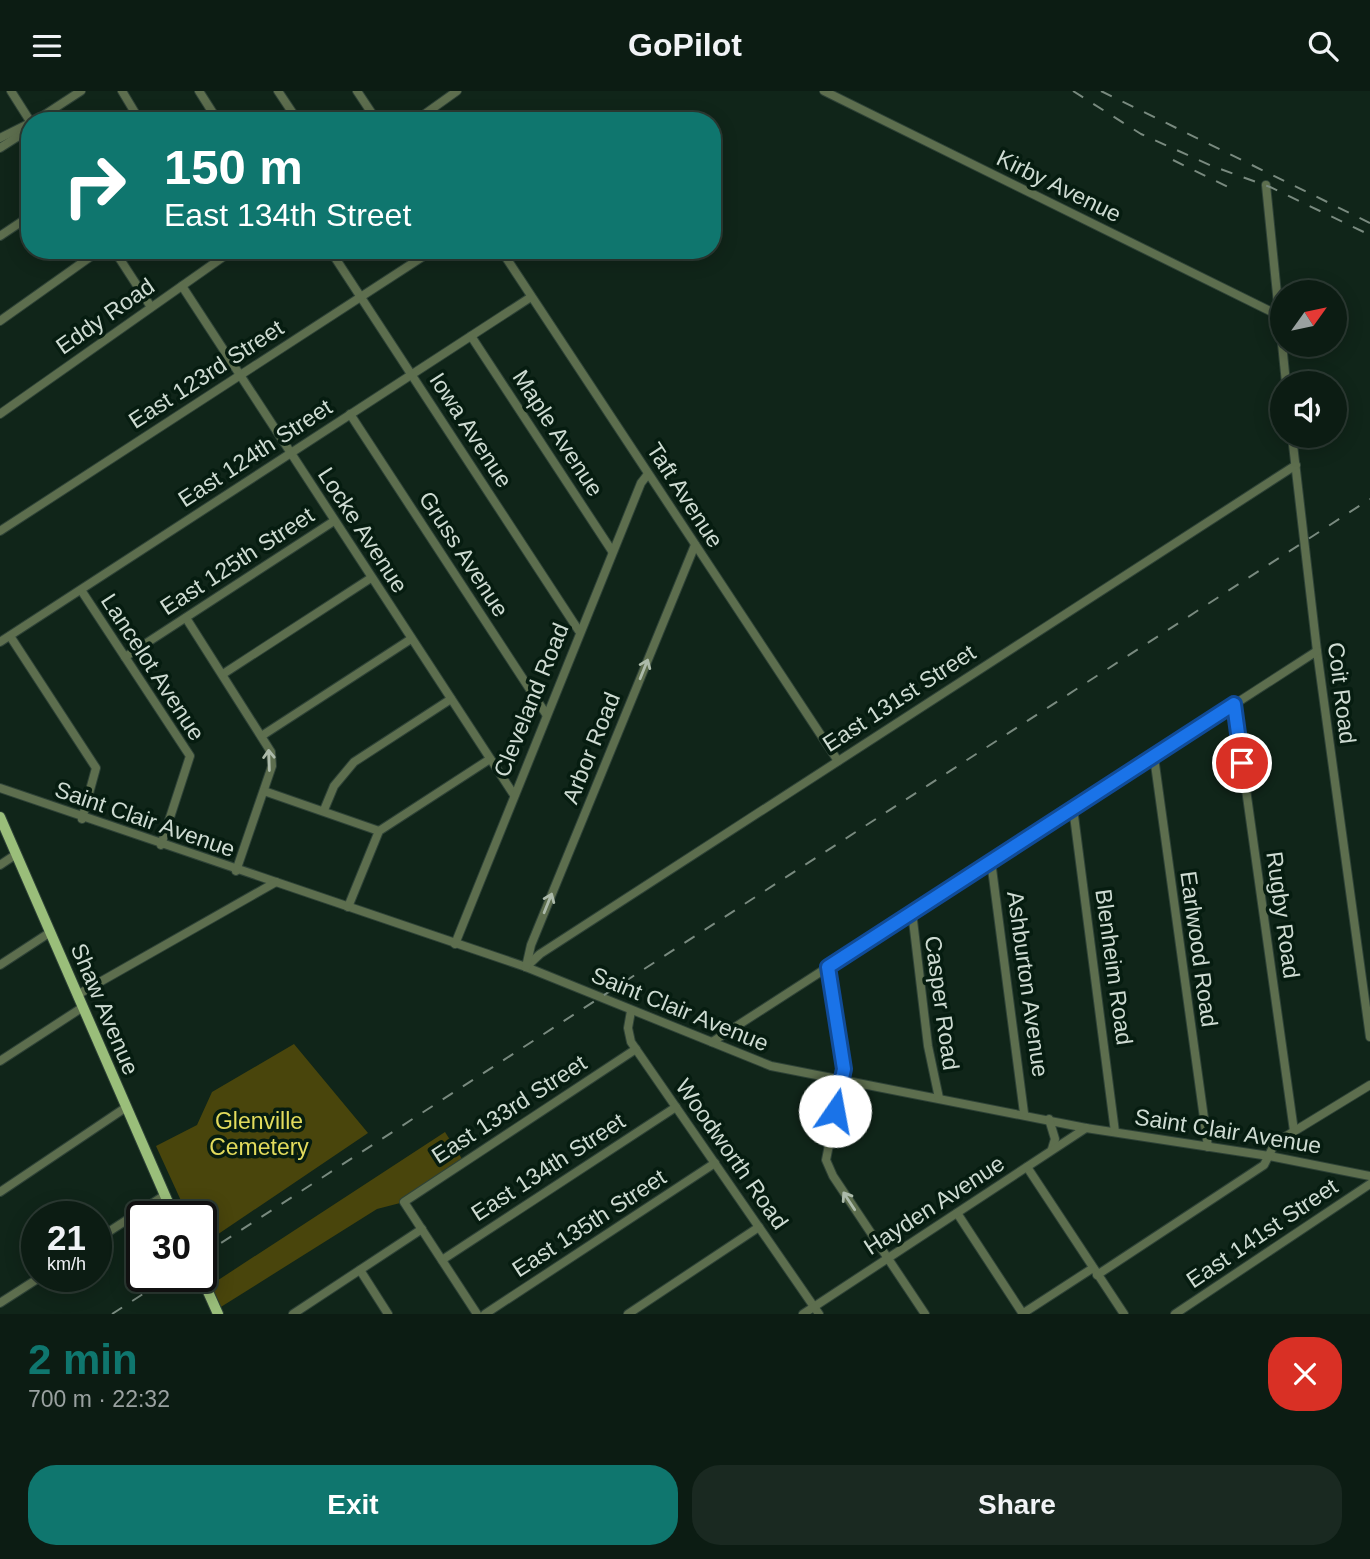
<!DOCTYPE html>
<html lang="en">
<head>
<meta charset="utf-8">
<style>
  body { margin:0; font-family:Helvetica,sans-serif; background:#1a2921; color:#f1f3f6; height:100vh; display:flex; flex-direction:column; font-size:26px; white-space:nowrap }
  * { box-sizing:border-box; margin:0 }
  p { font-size:23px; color:#9aa1a0 }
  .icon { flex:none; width:38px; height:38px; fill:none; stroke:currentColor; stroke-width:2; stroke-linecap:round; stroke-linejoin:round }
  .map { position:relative; height:1223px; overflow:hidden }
  .panel { display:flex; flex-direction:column; background:#0c1c13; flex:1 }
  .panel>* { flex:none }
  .top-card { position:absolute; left:21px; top:21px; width:700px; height:147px; border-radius:28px; box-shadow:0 4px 18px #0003,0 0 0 2px #2c3a33; background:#0f766e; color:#fff; overflow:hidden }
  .needle { width:46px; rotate:57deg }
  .tools { position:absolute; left:1270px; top:189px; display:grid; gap:14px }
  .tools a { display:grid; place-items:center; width:77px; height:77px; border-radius:50%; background:#0c1c13; box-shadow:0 4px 18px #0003,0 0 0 2px #2c3a33; font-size:35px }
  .speed { position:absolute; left:21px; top:1110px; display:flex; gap:14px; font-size:35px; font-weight:700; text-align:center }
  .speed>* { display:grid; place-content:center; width:91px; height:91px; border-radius:50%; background:#0c1c13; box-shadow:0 4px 18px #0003,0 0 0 2px #2c3a33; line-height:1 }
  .speed small { font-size:18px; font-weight:400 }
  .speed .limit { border:4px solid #111; border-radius:10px; background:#fff; color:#111 }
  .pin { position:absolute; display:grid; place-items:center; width:60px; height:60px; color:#fff; margin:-30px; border:4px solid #fff; border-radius:50%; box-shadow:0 2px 7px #0007 }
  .me { position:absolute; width:77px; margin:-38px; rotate:12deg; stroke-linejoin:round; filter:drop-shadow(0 0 5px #0008) }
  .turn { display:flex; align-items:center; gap:24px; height:147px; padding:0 28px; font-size:32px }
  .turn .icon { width:91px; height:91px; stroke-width:2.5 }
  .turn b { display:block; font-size:49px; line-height:60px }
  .round { display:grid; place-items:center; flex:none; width:74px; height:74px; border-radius:28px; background:#1a2921 }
  .head { display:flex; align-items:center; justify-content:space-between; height:119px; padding:0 28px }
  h1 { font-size:42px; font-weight:700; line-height:52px; color:#0f766e }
  .action { display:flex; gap:14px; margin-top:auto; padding:14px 28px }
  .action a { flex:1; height:80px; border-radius:28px; background:#0f766e; color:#fff; font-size:28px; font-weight:700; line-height:80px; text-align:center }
  .action a+a { background:#1a2921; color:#f1f3f6 }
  header { display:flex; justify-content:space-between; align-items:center; height:91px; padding:0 28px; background:#0c1c13; font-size:32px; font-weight:700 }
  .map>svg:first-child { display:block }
  .green { fill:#49450c }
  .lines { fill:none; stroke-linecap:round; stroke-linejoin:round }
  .minor-casing { stroke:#2e4237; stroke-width:10 }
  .major-casing { stroke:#2e4237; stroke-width:12 }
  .minor { stroke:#5d6e4e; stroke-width:8 }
  .major { stroke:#9abe7a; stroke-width:10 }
  .rail { stroke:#798a7f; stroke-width:2; stroke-dasharray:12 12; stroke-linecap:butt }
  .oneway { stroke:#acbaaa }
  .route-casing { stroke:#114b97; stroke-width:18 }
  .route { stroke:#1a73e8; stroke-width:12 }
  .labels { text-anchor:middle; stroke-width:7; stroke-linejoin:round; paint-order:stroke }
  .street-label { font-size:23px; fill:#cedbd2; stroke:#061c10 }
  .park-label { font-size:23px; fill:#e2db5c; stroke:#061c10 }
</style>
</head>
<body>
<header><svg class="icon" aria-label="menu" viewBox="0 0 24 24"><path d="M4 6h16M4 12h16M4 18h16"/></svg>GoPilot<svg class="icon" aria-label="search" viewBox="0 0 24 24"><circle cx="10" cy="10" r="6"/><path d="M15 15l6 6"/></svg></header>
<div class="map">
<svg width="1370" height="1223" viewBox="0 0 1370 1223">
  <rect width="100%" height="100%" fill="#102519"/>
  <g class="green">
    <polygon points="294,953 368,1042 202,1154 201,1125 188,1125 156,1055 197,1034 212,1001"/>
    <polygon points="445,1041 464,1071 404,1111 377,1118 216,1219 206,1197"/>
  </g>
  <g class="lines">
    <defs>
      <g id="minor">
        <polyline points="11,0 30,30"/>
        <polyline points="122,0 140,30"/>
        <polyline points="199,0 218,30"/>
        <polyline points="278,0 298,30"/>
        <polyline points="357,0 377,30"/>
        <polyline points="824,0 1278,224"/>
        <polyline points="35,30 81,0"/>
        <polyline points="415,30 457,0"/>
        <polyline points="0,47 30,32"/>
        <polyline points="0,57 25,41 30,34"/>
        <polyline points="1266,94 1286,292"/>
        <polyline points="0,145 30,125"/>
        <polyline points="114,159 151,216"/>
        <polyline points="330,159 579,540"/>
        <polyline points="501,159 838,670"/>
        <polyline points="182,195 514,704"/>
        <polyline points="0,230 100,159"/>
        <polyline points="471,245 612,460"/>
        <polyline points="0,323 233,159"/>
        <polyline points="350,323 546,623"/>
        <polyline points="1292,345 1317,560 1370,946"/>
        <polyline points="0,440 433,159"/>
        <polyline points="81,499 190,665 161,754"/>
        <polyline points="186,527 271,661 272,675 236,780"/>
        <polyline points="10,545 96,677 82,728"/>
        <polyline points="0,551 531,206"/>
        <polyline points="125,566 334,430"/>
        <polyline points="223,583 371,487"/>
        <polyline points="1234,613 1294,1040"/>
        <polyline points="263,644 411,548"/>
        <polyline points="1154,666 1208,1056"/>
        <polyline points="0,697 526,876 771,975 1086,1037 1269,1065 1370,1085"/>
        <polyline points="264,700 379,740"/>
        <polyline points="1073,717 1115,1041"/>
        <polyline points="324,719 334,695 354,671 451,608"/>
        <polyline points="991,770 1024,1022"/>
        <polyline points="0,774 15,764"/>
        <polyline points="348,816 379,740 490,668"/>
        <polyline points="912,821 928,955 939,1007"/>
        <polyline points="455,853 641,392 648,383"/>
        <polyline points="0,874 49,842"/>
        <polyline points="526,876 540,863 1296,374"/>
        <polyline points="526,876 531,854 695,454"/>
        <polyline points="828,876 844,978 826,1069 833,1085 925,1223"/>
        <polyline points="77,904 276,791"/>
        <polyline points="631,920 628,937 631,951 819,1223"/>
        <polyline points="712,951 1317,560"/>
        <polyline points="0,970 83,916"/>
        <polyline points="1049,1028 1055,1048 1052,1058"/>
        <polyline points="1027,1076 1124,1223"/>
        <polyline points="0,1101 125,1017"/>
        <polyline points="957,1122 1023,1223"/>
        <polyline points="96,1149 165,1104"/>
        <polyline points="442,1169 676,1016"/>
        <polyline points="360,1179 388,1223"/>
        <polyline points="1097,1184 1264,1074 1275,1052 1370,994"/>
        <polyline points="0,1212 42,1185"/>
        <polyline points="293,1223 422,1138"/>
        <polyline points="477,1223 404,1111 636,958"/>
        <polyline points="485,1223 715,1072"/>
        <polyline points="628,1223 759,1136"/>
        <polyline points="803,1223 1086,1037"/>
        <polyline points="1022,1223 1093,1177"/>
        <polyline points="1175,1223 1370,1093"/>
      </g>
      <g id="major">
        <polyline points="0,726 174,1125"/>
        <polyline points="201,1185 218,1223"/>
      </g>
    </defs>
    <use href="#minor" class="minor-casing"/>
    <use href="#major" class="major-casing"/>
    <use href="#minor" class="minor"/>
    <use href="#major" class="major"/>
    <g class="rail">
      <polyline points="1073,0 1141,43 1212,75 1270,96 1370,144"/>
      <polyline points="1101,0 1370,132"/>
      <polyline points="1173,69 1232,98"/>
      <polyline points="201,1165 1370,408"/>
      <polyline points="112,1223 171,1185"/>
    </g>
  </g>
  <defs><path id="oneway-shaft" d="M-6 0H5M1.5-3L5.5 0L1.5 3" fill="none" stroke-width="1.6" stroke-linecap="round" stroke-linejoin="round" transform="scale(1.75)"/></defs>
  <g class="oneway">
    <use href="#oneway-shaft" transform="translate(644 578) rotate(-68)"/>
    <use href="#oneway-shaft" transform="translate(269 669) rotate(-92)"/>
    <use href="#oneway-shaft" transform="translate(548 812) rotate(-68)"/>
    <use href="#oneway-shaft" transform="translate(849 1110) rotate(-123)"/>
  </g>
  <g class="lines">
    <defs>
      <polyline id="route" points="835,1020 844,978 828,876 1234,613 1242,672"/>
    </defs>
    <use href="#route" class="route-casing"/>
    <use href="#route" class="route"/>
  </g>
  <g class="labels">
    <g class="street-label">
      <text transform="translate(1059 95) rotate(26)" y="8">Kirby Avenue</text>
      <text transform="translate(105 225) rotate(-35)" y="8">Eddy Road</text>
      <text transform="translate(206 283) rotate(-33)" y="8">East 123rd Street</text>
      <text transform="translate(471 339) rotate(57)" y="8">Iowa Avenue</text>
      <text transform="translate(558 342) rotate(57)" y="8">Maple Avenue</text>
      <text transform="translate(255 362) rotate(-33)" y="8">East 124th Street</text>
      <text transform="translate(685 404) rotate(57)" y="8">Taft Avenue</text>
      <text transform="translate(363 439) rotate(57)" y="8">Locke Avenue</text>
      <text transform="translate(464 463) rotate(57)" y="8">Gruss Avenue</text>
      <text transform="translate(237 470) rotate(-33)" y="8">East 125th Street</text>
      <text transform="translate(153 576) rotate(57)" y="8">Lancelot Avenue</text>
      <text transform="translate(1342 602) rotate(83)" y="8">Coit Road</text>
      <text transform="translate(899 607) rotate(-33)" y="8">East 131st Street</text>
      <text transform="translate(531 609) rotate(-68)" y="8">Cleveland Road</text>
      <text transform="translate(591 657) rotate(-68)" y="8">Arbor Road</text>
      <text transform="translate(145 728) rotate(19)" y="8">Saint Clair Avenue</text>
      <text transform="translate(1283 824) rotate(82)" y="8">Rugby Road</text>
      <text transform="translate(1199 858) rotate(82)" y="8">Earlwood Road</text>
      <text transform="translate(1114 876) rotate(82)" y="8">Blenheim Road</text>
      <text transform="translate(1028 893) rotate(82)" y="8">Ashburton Avenue</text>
      <text transform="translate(942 912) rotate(82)" y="8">Casper Road</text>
      <text transform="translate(105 918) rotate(67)" y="8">Shaw Avenue</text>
      <text transform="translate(680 918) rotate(22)" y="8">Saint Clair Avenue</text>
      <text transform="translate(509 1018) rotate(-33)" y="8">East 133rd Street</text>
      <text transform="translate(1228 1040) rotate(9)" y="8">Saint Clair Avenue</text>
      <text transform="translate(732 1063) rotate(55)" y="8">Woodworth Road</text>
      <text transform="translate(548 1076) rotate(-33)" y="8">East 134th Street</text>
      <text transform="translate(934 1114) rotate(-33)" y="8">Hayden Avenue</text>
      <text transform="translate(589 1132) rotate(-33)" y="8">East 135th Street</text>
      <text transform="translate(1262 1142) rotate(-34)" y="8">East 141st Street</text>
    </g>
    <g class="park-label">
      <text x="259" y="1038">Glenville<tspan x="259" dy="26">Cemetery</tspan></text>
    </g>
  </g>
</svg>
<div class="tools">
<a><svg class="needle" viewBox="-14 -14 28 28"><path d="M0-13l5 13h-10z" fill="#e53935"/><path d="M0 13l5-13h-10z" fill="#9aa1a0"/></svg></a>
<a><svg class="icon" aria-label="sound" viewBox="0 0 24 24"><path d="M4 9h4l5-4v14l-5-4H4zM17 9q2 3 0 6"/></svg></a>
</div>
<div class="speed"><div>21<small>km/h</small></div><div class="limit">30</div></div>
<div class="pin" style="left:1242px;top:672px;background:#d93025"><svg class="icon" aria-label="arrive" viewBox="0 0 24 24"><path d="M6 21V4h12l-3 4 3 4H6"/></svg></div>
<svg class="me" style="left:835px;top:1020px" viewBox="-20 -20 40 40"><circle r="19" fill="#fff"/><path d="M0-13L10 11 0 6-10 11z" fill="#1a73e8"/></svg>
<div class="top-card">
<div class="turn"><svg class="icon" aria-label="right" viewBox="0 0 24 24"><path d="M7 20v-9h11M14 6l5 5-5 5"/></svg><div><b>150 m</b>East 134th Street</div></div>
</div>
</div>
<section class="panel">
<div class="head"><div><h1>2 min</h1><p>700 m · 22:32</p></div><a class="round" style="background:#d93025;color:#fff"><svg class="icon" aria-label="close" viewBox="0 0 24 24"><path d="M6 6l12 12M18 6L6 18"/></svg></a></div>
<div class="action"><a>Exit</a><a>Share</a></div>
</section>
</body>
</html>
